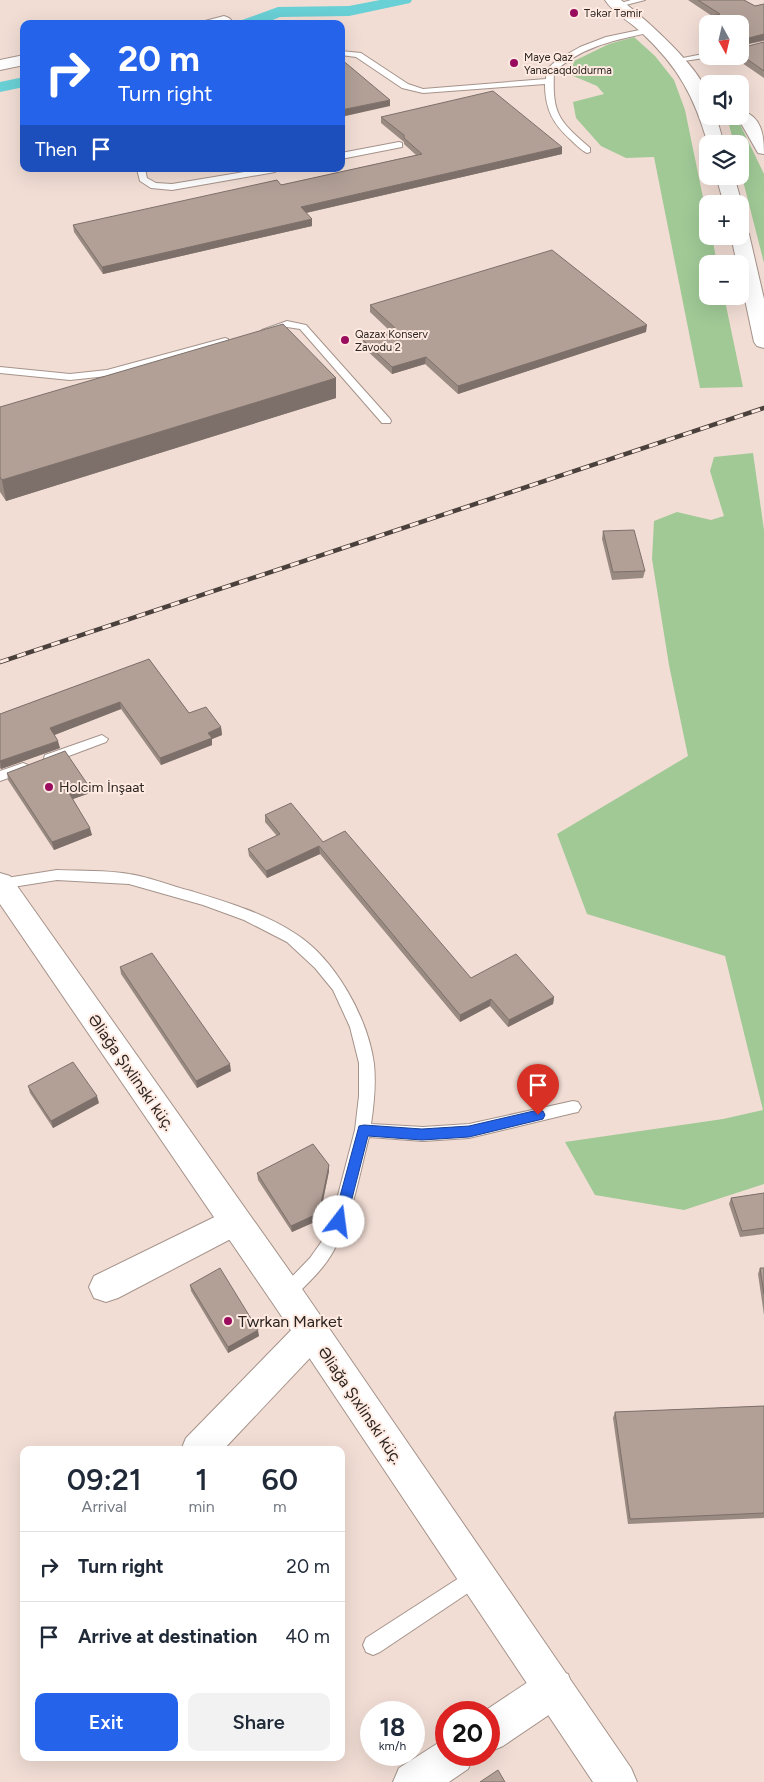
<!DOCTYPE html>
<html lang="en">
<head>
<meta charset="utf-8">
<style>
  body { margin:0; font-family:Figtree,sans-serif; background:#f2f2f3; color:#1f2937; height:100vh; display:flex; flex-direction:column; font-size:19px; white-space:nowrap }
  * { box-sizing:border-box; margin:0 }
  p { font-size:16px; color:#747a83 }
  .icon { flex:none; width:28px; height:28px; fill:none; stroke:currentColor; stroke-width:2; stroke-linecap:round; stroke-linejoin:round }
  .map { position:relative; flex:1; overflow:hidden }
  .sheet { position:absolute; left:20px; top:1446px; width:325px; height:315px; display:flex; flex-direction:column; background:#fff; border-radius:10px; box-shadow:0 5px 20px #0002 }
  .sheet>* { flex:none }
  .banner { position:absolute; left:20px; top:20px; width:325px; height:152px; border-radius:10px; box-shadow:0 5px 20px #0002; background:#2563eb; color:#fff; overflow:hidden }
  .needle { width:32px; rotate:172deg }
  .controls { position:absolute; left:699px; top:15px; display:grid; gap:10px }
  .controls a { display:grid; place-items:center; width:50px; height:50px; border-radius:10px; background:#fff; box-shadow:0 5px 20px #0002; font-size:25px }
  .speed { position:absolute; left:360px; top:1701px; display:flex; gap:10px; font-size:25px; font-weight:700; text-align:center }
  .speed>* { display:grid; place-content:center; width:65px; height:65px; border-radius:50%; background:#fff; box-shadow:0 5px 20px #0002; line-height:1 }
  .speed small { font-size:12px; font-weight:400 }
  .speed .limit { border:8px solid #d22; background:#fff; color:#111 }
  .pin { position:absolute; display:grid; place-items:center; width:42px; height:42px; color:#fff; margin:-51px -21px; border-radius:50% 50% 50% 0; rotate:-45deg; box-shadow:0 0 5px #0007 }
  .pin .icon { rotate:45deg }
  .me { position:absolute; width:55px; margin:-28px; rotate:15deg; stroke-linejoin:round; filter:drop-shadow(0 0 4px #0008) }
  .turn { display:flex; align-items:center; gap:18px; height:105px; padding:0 15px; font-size:22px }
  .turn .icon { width:65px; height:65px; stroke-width:2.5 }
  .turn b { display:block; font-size:35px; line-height:42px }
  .then { display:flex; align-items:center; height:48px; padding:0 15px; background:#0003; gap:10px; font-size:19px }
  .eta { display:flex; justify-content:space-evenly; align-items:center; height:85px; text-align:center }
  .eta b { font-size:30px; font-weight:600; line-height:35px }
  .cta { display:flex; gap:10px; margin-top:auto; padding:10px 15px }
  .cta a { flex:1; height:58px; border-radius:10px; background:#2563eb; color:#fff; font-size:20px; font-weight:600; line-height:58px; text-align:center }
  .cta a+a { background:#f2f2f3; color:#1f2937 }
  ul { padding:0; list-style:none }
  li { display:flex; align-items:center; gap:15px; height:70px; padding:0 15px; border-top:1px solid #e0e1e3 }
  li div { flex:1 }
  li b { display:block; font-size:19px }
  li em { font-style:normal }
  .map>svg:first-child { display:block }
  .green { fill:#a0c996 }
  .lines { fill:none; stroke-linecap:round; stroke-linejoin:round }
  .canal { fill:#69d0d5; fill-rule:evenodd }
  .lane-casing { stroke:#a5938b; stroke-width:2 }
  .street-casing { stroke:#a5938b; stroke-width:2 }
  .secondary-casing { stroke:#a5938b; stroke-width:2 }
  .primary-casing { stroke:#a5938b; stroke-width:2 }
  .lane { fill:#fff; fill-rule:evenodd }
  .street { fill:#fff; fill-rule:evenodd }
  .secondary { fill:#fff; fill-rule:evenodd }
  .primary { fill:#fff; fill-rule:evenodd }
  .rail-casing { stroke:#4a413d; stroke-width:4.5 }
  .rail { stroke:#feeae1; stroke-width:3; stroke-dasharray:9; stroke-linecap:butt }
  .wall { fill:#998a82 }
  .shaded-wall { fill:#7d706a }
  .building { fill:#b2a097; stroke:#7d706a }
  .route { fill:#2563eb; stroke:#184099 }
  .poi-dot { fill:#990c5e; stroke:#feeae1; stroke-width:2 }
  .labels { text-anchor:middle; stroke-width:4; stroke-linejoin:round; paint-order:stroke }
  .far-poi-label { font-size:11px; fill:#2b2421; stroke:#feeae1; text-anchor:start }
  .poi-label { font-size:14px; fill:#2b2421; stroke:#feeae1; text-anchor:start }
  .near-street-label { font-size:16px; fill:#2b2421; stroke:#feeae1 }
  .near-poi-label { font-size:16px; fill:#2b2421; stroke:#feeae1; text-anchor:start }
</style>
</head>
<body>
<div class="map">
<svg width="764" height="1782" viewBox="0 0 764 1782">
  <rect width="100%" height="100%" fill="#f1ddd4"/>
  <g class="green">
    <polygon points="634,37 655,56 674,80 685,110 707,217 708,236 712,236 717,264 708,264 708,296 724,296 743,387 700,388 654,157 626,158 601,146 576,118 573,102 604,94 597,86 571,75 574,61 609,44"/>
    <polygon points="738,120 764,174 764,263 740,169 740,144 734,144 728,121"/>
    <polygon points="753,453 764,530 764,1184 684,1210 595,1195 565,1142 723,1119 763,1110 725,956 587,914 557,834 688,756 669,665 652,559 654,521 677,512 711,520 724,516 710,471 714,457"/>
  </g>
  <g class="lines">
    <g class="canal">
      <polygon points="380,0 412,0 410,3 349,16 280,17 263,24 240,24 242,20 278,7 349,6"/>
      <polygon points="24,77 24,87 0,92 0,82"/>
    </g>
    <defs>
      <g id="lane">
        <polygon points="631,0 645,0 618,7 614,5"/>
        <path d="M649,28L653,30L652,32C616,40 582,46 554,72C552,115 559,121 590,148V152L587,153C581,150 576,145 571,140C553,124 545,109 545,84L423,93L402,88L356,57L341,55V51L361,53L408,84L423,89L546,79L547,69L557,60L580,47L606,37Z"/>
        <polygon points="708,53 708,56 711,57 677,62 673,60"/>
        <polygon points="399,142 402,143 402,147 341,159 341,153"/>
        <polygon points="137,169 145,169 147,178 156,183 172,184 262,169 279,169 275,172 172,190 151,188 140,181"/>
        <polygon points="287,321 306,325 390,419 391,421 390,423 382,423 300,329 287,327 267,333 262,330"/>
        <polygon points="225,338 228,339 228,343 107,376 70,380 0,373 0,367 70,374 107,370"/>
        <polygon points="102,735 108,739 106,742 50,763 45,761 44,758 45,755"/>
        <polygon points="23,763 28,765 29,768 28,771 0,781 0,771"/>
        <path d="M57,870C80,871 106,870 129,874C150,877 171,886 191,891C227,902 264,913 296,934C335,959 368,1018 374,1064C376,1084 374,1104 371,1124L423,1127L469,1124L573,1101L578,1102L581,1107L578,1112L573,1113L469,1138L423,1141L369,1137C359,1175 353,1216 334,1250C324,1269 307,1284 292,1299L286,1302L280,1299L278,1294L280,1289L310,1258L322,1241L331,1222L355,1130L359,1096V1063L350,1027L333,990L315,968L287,942L244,920L203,905L129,884L57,880L0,889V879Z"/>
        <polygon points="476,1567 483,1569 485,1576 483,1583 380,1652 373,1655 366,1652 363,1645 366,1638"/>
      </g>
      <g id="street">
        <polygon points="224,16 229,18 232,21 230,24 203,24 205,21"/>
        <polygon points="24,55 24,65 0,70 0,60"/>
        <path d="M740,110C762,116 764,135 764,154L758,153L742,125L733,116H740Z"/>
        <polygon points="235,1207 246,1211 251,1221 246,1231 118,1298 106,1302 94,1298 89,1287 94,1276"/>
        <polygon points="312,1316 324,1321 329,1332 324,1343 223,1450 181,1450 186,1438 300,1321"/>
        <polygon points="554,1669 568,1674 573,1688 568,1702 503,1746 489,1752 489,1712 483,1712 540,1674"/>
        <polygon points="446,1738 446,1755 474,1755 468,1769 449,1782 393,1782 399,1768"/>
      </g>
      <polygon id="secondary" points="0,873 10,876 298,1283 631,1768 637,1782 593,1782 274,1305 0,904"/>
      <g id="primary">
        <path d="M605,0H621C643,17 704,70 708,97C708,103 708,110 708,116H716L724,144H708C694,96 679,68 642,33C631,22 613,13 605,0Z"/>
        <polygon points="716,176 734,176 742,204 740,207 740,204 724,204"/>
        <polygon points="740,229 746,230 749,234 764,299 764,348 757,346 754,342 740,276 740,264 737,264 731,236 740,236"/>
      </g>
    </defs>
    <use href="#lane" class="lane-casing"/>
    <use href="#street" class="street-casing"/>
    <use href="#secondary" class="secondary-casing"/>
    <use href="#primary" class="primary-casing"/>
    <use href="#lane" class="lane"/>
    <use href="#street" class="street"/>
    <use href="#secondary" class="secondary"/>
    <use href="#primary" class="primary"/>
    <defs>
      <polyline id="rail" points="0,662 764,408"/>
    </defs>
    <use href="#rail" class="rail-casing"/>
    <use href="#rail" class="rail"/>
  </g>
  <g class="wall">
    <polygon points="688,0 744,0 755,6 764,4 764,41 744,45 740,42 740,24 713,24 710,22 711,16 712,16"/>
    <polygon points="764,42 764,78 732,56 740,56 740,48"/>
    <polygon points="381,117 562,147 562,154 306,213 312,219 312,226 103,274 74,232 73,225 281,185 416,155 404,144 404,142 381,123"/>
    <polygon points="370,305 646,332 458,394 425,364 392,374 362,346 362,339 390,331 370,312"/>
    <polygon points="336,378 336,398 6,501 0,492 0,407"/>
    <polygon points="603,531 645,571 643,578 612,580 602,539"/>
    <polygon points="149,659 189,713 221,727 222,735 212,739 212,745 161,765 121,709 54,735 60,748 1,769 0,768 0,714"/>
    <polygon points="7,773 88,785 90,793 73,799 92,835 54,850 8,780"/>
    <polygon points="265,815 323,842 471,978 554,997 553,1004 508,1027 490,1006 460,1022 320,854 267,878 249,856 248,849 277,836 265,822"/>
    <polygon points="120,967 231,1071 197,1088 121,974"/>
    <polygon points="28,1086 99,1103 53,1128 30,1093"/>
    <polygon points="329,1171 319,1220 292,1232 258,1180 257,1173"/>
    <polygon points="764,1193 764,1234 740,1237 729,1204 731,1198"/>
    <polygon points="760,1268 764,1268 764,1315 758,1274"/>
    <polygon points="190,1285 259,1336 228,1353 191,1291"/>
    <polygon points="764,1406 764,1518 628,1524 613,1418 615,1412"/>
  </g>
  <g class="shaded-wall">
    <polygon points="764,34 764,40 744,45 745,39"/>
    <polygon points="390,100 390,106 341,117 341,110"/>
    <polygon points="562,147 562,154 301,214 301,207"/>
    <polygon points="312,219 312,226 103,274 102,267"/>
    <polygon points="647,325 646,332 458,394 458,386"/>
    <polygon points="426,357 425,364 392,374 392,367"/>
    <polygon points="336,378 336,398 6,501 2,480"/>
    <polygon points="120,702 121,709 52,736 50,728"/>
    <polygon points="221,727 222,735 212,739 212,745 161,765 160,758 208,733"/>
    <polygon points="58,741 60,748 1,769 0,761"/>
    <polygon points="88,785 90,793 70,800 69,793"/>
    <polygon points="90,828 92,835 54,850 52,842"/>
    <polygon points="319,846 320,854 267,878 266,871"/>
    <polygon points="554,997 553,1004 508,1027 509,1020"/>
    <polygon points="491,999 490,1006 460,1022 460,1015"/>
    <polygon points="230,1064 231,1071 197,1088 196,1081"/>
    <polygon points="97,1096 99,1103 53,1128 51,1121"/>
    <polygon points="329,1165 329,1171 319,1220 292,1232 291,1226"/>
    <polygon points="258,1330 259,1336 228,1353 228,1347"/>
  </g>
  <g class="building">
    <polygon points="698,0 744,0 755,6 764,4 764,34 745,39 740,35 740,24 723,24 711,16 720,14"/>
    <polygon points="764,42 764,71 740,54 740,48"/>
    <polygon points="341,59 390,100 341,110"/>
    <polygon points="493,91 562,147 301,207 312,219 102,267 73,225 277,180 281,185 422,154 404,138 404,135 381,117"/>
    <polygon points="552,250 647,325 458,386 426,357 392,367 362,339 396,329 370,305"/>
    <polygon points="283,324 336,378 2,480 0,477 0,407"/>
    <polygon points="634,530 645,571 613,572 603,531"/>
    <polygon points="149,659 189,713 206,707 221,727 208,733 212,738 160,758 120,702 50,728 58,741 0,761 0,714"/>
    <polygon points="65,751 88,785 69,793 90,828 52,842 7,773"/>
    <polygon points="291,803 323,842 345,831 471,978 516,954 554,997 509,1020 491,999 460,1015 319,846 266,871 248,849 280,834 265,815"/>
    <polygon points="152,953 230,1064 196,1081 120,967"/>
    <polygon points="73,1062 97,1096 51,1121 28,1086"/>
    <polygon points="313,1144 329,1165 319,1213 291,1226 257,1173"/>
    <polygon points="764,1193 764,1228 742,1231 731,1198"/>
    <polygon points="220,1268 258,1330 228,1347 190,1285"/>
    <polygon points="760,1268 764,1268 764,1294"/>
    <polygon points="764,1406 764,1513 630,1519 615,1412"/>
    <polygon points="498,1770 505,1782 480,1782"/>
  </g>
  <polygon class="route" points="538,1110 543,1111 545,1115 543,1119 469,1137 422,1140 368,1136 346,1222 344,1226 339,1228 335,1226 333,1222 359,1126 364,1125 422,1129 469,1126"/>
  <g class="poi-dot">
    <circle cx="574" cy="13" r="5"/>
    <circle cx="514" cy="63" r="5"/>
    <circle cx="345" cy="340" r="5"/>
    <circle cx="49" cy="787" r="5"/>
    <circle cx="228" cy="1321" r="5"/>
  </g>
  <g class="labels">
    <g class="far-poi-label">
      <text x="584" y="17">Təkər Təmir</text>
      <text x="524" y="61">Maye Qaz<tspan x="524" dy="13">Yanacaqdoldurma</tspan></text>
      <text x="355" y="338">Qazax Konserv<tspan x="355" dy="13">Zavodu 2</tspan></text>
    </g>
    <g class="poi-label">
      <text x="59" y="792">Holcim İnşaat</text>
    </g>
    <g class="near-street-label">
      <text transform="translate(132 1072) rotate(55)" y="6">Əliağa Şıxlinski küç.</text>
      <text transform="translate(361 1405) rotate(56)" y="6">Əliağa Şıxlinski küç.</text>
    </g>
    <g class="near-poi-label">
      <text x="238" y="1327">Twrkan Market</text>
    </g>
  </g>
</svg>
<div class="controls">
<a><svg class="needle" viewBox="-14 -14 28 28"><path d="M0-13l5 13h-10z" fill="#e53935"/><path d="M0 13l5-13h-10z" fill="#747a83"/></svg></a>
<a><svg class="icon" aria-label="sound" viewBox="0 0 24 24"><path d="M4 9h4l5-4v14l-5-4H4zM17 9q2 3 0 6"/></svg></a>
<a><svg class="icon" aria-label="layers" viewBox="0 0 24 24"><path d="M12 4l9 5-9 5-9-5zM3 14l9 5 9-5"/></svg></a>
<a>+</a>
<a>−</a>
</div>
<div class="speed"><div>18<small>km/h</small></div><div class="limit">20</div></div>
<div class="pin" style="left:538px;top:1115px;background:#d93025"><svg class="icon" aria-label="arrive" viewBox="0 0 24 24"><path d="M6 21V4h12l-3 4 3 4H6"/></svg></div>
<svg class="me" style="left:339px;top:1222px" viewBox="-20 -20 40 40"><circle r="19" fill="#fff"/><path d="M0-13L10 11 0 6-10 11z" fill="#2563eb"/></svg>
<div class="banner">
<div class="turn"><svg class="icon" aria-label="right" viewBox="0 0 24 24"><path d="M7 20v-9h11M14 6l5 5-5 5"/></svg><div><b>20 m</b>Turn right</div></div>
<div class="then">Then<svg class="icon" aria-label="arrive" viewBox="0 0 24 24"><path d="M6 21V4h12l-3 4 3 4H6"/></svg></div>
</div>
<section class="sheet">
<div class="eta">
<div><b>09:21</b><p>Arrival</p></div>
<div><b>1</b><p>min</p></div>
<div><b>60</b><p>m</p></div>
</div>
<ul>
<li><svg class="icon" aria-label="right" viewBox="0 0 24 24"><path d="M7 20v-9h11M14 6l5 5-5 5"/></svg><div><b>Turn right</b></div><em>20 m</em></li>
<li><svg class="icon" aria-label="arrive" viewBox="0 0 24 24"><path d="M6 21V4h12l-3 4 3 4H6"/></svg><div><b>Arrive at destination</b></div><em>40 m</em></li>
</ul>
<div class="cta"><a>Exit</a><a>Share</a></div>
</section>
</div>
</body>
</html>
